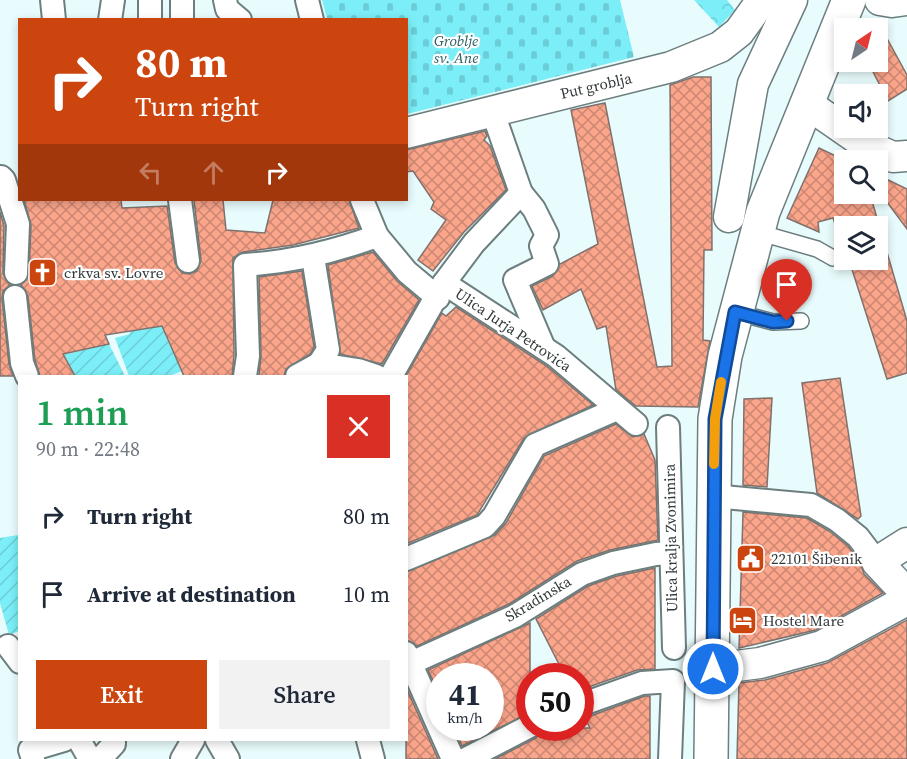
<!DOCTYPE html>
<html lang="en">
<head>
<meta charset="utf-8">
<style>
  body { margin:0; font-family:"Source Serif 4",serif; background:#f2f2f3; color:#1f2937; height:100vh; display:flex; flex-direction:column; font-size:22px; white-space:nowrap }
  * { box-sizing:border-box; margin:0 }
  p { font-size:20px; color:#747a83 }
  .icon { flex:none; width:33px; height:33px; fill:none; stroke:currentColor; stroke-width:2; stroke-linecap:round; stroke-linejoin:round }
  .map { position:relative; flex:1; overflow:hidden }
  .panel { position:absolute; left:18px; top:375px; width:390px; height:366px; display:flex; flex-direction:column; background:#fff; border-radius:0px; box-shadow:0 3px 9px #0003 }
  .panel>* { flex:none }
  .top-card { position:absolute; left:18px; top:18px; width:390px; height:183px; border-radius:0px; box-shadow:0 3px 9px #0003; background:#cc450f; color:#fff; overflow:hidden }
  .needle { width:39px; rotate:35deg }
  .fabs { position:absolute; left:834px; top:18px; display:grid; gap:12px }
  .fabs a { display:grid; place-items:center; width:54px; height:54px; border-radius:0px; background:#fff; box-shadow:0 3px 9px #0003; font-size:30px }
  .speed { position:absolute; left:426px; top:663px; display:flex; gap:12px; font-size:30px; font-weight:700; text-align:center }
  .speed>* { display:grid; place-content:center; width:78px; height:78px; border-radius:50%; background:#fff; box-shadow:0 3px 9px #0003; line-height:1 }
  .speed small { font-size:15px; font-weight:400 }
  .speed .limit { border:9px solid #d22; background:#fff; color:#111 }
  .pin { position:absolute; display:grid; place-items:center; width:51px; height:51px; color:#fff; margin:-62px -26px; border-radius:50% 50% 50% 0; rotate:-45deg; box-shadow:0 0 6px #0007 }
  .pin .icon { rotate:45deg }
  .me { position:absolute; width:66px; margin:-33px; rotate:0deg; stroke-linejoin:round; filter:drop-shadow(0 0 4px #0008) }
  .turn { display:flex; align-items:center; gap:21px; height:126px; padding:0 18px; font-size:27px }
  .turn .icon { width:78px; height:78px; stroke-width:2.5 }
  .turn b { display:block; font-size:42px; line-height:51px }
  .lanes { display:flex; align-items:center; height:57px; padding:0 18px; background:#0003; justify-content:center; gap:30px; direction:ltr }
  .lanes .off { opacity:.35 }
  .round { display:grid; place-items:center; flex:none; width:63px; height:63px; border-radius:0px; background:#f2f2f3 }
  .overview { display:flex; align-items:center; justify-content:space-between; height:102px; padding:0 18px }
  h1 { font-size:36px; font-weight:600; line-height:45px; color:#1e9e55 }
  .cta { display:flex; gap:12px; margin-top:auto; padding:12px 18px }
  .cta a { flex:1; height:69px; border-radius:0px; background:#cc450f; color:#fff; font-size:24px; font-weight:600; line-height:69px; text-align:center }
  .cta a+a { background:#f2f2f3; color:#1f2937 }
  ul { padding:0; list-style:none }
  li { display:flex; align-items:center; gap:18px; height:78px; padding:0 18px }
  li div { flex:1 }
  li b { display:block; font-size:22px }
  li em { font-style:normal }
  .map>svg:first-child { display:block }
  .forest { fill:url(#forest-crowns) }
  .cemetery { fill:url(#cemetery-stones) }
  .garden { fill:url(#garden-furrows) }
  .building { fill:url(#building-cross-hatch); stroke:#80716c; stroke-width:1.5 }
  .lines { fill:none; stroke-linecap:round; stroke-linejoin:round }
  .service-casing { stroke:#6d7e7f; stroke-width:18 }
  .pedestrian-casing { stroke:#6d7e7f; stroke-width:26 }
  .minor-casing { stroke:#6d7e7f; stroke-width:33 }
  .secondary-casing { stroke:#6d7e7f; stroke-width:36 }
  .service { stroke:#fff; stroke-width:15 }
  .pedestrian { stroke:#fff; stroke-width:22 }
  .minor { stroke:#fff; stroke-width:30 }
  .secondary { stroke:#fff; stroke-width:33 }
  .route-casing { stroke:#114b97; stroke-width:15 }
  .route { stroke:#1a73e8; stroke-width:10 }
  .slow { stroke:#f59e0b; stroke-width:10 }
  .labels { text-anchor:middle; stroke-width:4.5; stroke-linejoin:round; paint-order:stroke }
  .park-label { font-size:15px; font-style:italic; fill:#2b5f62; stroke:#fff }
  .street-label { font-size:15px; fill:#333a3b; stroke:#fff }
  .poi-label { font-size:15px; fill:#333a3b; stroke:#fff; text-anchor:start }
</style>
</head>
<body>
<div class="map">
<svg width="907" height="759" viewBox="0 0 907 759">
  <defs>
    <pattern id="forest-crowns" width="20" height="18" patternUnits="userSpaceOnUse" patternTransform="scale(1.5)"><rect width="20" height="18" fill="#7beef7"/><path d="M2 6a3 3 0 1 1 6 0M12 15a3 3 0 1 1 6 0" fill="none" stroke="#6bcdd5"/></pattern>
    <pattern id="cemetery-stones" width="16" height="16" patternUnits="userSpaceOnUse" patternTransform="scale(1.5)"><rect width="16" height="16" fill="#7beef7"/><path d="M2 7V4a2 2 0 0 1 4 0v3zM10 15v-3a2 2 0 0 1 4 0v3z" fill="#6bcdd5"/></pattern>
    <pattern id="garden-furrows" width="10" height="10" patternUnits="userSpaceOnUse" patternTransform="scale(1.5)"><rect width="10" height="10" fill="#7beef7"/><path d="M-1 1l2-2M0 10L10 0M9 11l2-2" fill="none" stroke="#6bcdd5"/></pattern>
    <pattern id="building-cross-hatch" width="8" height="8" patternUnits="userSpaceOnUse" patternTransform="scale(1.5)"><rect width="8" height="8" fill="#fba58b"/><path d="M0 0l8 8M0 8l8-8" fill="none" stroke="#cc8773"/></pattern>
  </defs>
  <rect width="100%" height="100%" fill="#e9fcfd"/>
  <polygon class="forest" points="694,0 727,0 735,10 719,27"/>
  <polygon class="cemetery" points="322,0 620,0 634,57 407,114 406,20 327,19"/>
  <g class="garden">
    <polygon points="148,278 166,337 182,371 169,376 129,376 115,338 130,334 119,301"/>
    <polygon points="109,344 125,376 75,376 63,355"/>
    <polygon points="18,535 19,631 9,635 0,603 0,538"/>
  </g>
  <g class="building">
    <polygon points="878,22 907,75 907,89 888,101 868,62 878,62"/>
    <polygon points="693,77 711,77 712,250 704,250 703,340 710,341 698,407 636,406 616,390 606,326 597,329 581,289 543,310 532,286 553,276 560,264 598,244 571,110 605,103 657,367 672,366 670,85"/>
    <polygon points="485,131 487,136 484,140 490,146 506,190 464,232 433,271 418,260 446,220 431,209 434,202 413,171 406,172 406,150"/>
    <polygon points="819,148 844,160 844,194 870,194 907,321 907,373 887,379 849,260 878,260 878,226 844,226 844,244 841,242 833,218 818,222 819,232 787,218"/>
    <polygon points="878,175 907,189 907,229 878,190"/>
    <polygon points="24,200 121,200 122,208 167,206 175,263 182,273 189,274 197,271 201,260 194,200 223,200 226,230 265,233 273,200 349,200 359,228 293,245 243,252 233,258 234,355 232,376 184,376 162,326 105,335 109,344 63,354 75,376 40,376 35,360 28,296 21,285 29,274 31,225"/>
    <polygon points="0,212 4,226 3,273 10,285 3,291 2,298 9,364 13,376 0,376"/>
    <polygon points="373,252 397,281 419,300 382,364 340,354 328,265"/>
    <polygon points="302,271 314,347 310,354 286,369 284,376 259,376 261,356 259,277"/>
    <polygon points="456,307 548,367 593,405 524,438 477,515 406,544 406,376 442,313 446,316"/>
    <polygon points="840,378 861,516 858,519 817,493 802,383"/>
    <polygon points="772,398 767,487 743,485 744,399"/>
    <polygon points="616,424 633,437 644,434 655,460 658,540 610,550 577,561 509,604 417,646 406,640 406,572 495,535 506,523 544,456"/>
    <polygon points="743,512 807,518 829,531 848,546 860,562 864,574 883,593 816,630 739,648"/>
    <polygon points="655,568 655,669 637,670 580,690 580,676 565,676 536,619 588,586 617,576"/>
    <polygon points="907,620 907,759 737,759 739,683 765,680 827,663"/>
    <polygon points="530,623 530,713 462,746 454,728 490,728 490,676 440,676 440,695 428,670"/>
    <polygon points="406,687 438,759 406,759"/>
    <polygon points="645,696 650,696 650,759 495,759 536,738 543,728 590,728 585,718"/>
  </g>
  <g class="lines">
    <defs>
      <g id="service">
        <polyline points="757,232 817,249 833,258"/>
        <polyline points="735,312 773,322 801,321"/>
      </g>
      <g id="pedestrian">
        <polyline points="52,0 54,20"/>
        <polyline points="150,0 150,20"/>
        <polyline points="225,0 227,9 240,20"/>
        <polyline points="307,0 312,20"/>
        <polyline points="110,20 113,0"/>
        <polyline points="182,20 182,0"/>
        <polyline points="1,177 4,180 18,224 16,273"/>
        <polyline points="521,193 534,209 547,235 541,246 547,264 515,280 544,348"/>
        <polyline points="180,200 188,261"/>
        <polyline points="362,200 377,236 407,272 438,298"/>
        <polyline points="313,257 328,350 319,364 358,370 376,376"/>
        <polyline points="444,283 556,356 636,424"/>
        <polyline points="15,297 22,363 27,376"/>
        <path d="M245,376L248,356L245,265C292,262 333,252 377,236"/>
        <polyline points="297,376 319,364"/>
        <polyline points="391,376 444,283 474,243 521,193 492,110"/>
        <polyline points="668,427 674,648"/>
        <polyline points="713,496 811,505 837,520 858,537 877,562"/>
        <polyline points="406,559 485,526 494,516 535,445 617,409"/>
        <polyline points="8,646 20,662"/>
        <polyline points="406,653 453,759"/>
        <polyline points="411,663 515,616 582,574 613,563 656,554 671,553"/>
        <polyline points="580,705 642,683 673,681 670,759"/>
        <polyline points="79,740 90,759"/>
        <polyline points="217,740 228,759"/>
        <polyline points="368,740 373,759"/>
        <polyline points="33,759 30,750 64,740"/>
        <polyline points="100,759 114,744 114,740"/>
        <polyline points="182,759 193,740"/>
        <polyline points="466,759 530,726"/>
      </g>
      <g id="minor">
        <polyline points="880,0 892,2 906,0"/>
        <polyline points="806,103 868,146 893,157 907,156"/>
        <polyline points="406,133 671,67 720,47 739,32 762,0"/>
        <polyline points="729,217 753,84 792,0"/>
        <polyline points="907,543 877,562 907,594"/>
        <polyline points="713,669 760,663 822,646 907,600"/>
      </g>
      <polyline id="secondary" points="711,759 715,419 725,356 763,212 849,0"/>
    </defs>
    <use href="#service" class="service-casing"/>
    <use href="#pedestrian" class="pedestrian-casing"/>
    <use href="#minor" class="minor-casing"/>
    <use href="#secondary" class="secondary-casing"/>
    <use href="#service" class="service"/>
    <use href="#pedestrian" class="pedestrian"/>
    <use href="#minor" class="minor"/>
    <use href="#secondary" class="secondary"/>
  </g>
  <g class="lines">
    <defs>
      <polyline id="route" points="713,669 715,419 735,312 773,322 787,321"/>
    </defs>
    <use href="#route" class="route-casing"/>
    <use href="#route" class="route"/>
    <polyline class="slow" points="714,464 715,419 721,382"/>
  </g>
  <defs>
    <symbol id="church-square" viewBox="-11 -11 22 22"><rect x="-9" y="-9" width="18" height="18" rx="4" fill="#cc450f" stroke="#fff"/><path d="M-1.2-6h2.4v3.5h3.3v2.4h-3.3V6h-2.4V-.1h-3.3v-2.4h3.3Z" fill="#fff"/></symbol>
    <symbol id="civic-square" viewBox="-11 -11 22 22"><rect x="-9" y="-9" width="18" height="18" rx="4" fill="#cc450f" stroke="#fff"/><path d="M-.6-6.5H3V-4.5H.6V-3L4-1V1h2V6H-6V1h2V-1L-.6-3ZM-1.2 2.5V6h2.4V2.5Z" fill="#fff"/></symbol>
    <symbol id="hotel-square" viewBox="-11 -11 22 22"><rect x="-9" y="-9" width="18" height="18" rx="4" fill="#cc450f" stroke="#fff"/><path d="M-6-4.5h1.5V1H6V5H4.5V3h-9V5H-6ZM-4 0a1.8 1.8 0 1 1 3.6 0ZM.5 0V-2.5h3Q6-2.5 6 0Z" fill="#fff"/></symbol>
  </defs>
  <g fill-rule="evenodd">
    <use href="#church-square" x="26" y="256" width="33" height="33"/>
    <use href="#civic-square" x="734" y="542" width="33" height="33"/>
    <use href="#hotel-square" x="726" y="604" width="33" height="33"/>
  </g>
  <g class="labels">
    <g class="park-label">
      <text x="456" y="46">Groblje<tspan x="456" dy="17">sv. Ane</tspan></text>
    </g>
    <g class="street-label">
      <text transform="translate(596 86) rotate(-13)" y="5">Put groblja</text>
      <text transform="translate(513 330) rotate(34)" y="5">Ulica Jurja Petrovića</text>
      <text transform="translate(671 538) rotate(-91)" y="5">Ulica kralja Zvonimira</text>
      <text transform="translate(538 599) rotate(-31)" y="5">Skradinska</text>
    </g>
    <g class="poi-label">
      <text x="64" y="278">crkva sv. Lovre</text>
      <text x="771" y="564">22101 Šibenik</text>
      <text x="763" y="626">Hostel Mare</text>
    </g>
  </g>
</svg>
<div class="fabs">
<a><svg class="needle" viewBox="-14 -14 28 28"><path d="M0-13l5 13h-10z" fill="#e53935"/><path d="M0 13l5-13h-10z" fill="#747a83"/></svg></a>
<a><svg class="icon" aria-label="sound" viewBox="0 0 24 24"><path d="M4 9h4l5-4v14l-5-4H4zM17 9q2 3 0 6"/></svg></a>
<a><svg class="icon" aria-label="search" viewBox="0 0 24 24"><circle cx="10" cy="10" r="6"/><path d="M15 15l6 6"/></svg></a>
<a><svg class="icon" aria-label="layers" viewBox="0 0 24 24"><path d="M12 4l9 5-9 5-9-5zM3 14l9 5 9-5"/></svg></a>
</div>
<div class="speed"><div>41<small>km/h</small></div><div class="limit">50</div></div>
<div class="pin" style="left:787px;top:321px;background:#d93025"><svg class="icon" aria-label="arrive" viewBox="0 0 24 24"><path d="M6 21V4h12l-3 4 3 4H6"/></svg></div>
<svg class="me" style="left:713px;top:669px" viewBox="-20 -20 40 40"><circle r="17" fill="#1a73e8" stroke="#fff" stroke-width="3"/><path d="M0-11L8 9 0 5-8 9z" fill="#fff"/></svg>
<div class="top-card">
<div class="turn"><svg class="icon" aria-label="right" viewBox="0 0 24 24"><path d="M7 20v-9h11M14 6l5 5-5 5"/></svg><div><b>80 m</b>Turn right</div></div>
<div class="lanes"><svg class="icon off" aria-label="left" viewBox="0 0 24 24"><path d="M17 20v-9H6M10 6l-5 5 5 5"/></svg><svg class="icon off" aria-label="ahead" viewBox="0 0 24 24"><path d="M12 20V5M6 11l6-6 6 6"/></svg><svg class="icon" aria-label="right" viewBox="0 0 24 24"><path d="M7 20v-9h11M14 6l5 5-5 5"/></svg></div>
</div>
<section class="panel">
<div class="overview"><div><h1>1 min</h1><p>90 m · 22:48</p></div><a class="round" style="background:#d93025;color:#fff"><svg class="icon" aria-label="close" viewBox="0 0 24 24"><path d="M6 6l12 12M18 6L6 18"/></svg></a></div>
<ul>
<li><svg class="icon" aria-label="right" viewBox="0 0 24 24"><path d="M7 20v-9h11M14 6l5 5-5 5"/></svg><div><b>Turn right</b></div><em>80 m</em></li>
<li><svg class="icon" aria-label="arrive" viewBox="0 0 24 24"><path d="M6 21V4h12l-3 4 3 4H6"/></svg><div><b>Arrive at destination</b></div><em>10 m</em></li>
</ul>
<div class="cta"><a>Exit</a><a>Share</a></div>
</section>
</div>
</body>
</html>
